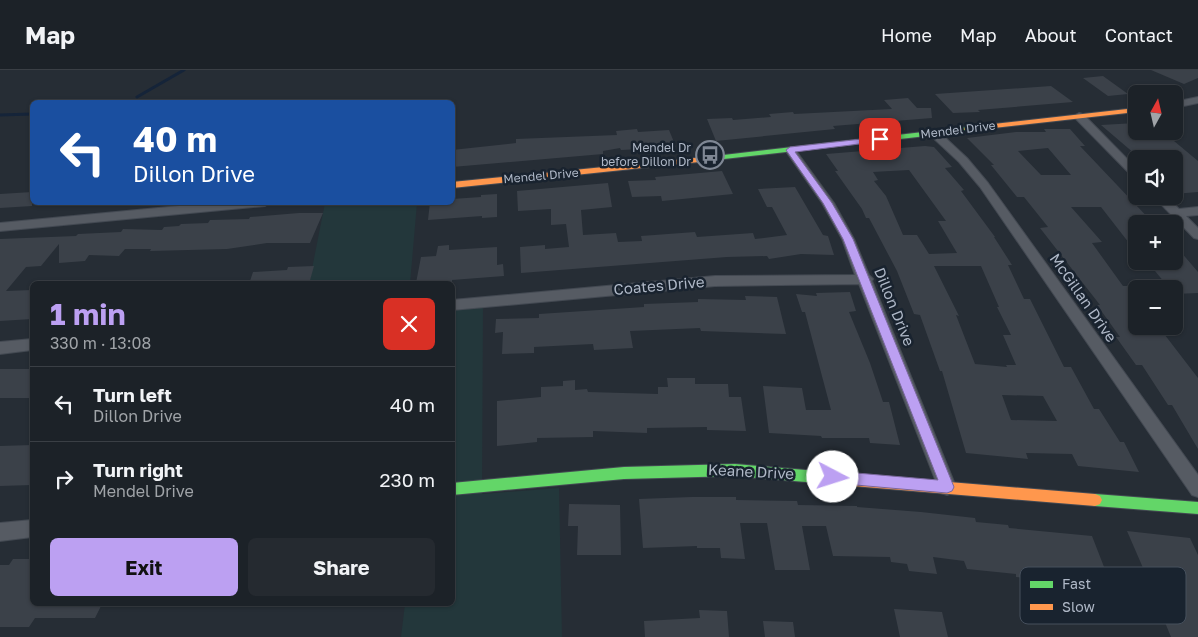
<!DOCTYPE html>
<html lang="en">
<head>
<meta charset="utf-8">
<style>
  body { margin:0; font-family:"Golos Text",sans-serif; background:#252a30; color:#f1f3f6; height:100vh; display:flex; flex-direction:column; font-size:19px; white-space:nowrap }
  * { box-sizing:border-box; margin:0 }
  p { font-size:16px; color:#a0a4a8 }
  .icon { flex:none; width:28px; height:28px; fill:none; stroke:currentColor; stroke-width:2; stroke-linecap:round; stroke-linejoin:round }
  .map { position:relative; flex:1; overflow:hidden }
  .details { position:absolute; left:30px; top:211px; width:425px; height:325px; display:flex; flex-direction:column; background:#1c2228; border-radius:8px; box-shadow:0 1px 4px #0004,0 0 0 1px #3a3f45 }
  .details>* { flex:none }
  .top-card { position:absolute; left:30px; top:30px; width:425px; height:105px; border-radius:8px; box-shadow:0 1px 4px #0004,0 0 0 1px #3a3f45; background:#1a4fa0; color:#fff; overflow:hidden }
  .needle { width:32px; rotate:8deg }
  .buttons { position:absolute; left:1128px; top:15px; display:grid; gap:10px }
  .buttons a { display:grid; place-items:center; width:55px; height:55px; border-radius:8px; background:#1c2228; box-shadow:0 1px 4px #0004,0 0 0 1px #3a3f45; font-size:25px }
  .pin { position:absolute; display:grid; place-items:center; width:42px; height:42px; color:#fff; margin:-21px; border-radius:10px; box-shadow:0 2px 8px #0006 }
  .me { position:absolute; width:55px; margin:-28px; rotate:95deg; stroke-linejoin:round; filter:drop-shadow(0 0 4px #0008) }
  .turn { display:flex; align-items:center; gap:18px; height:105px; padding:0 20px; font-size:22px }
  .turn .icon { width:65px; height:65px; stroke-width:2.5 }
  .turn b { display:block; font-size:35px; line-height:42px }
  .round { display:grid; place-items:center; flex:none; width:52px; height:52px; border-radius:8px; background:#252a30 }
  .summary { display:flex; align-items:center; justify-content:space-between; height:85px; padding:0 20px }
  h1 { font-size:30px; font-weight:700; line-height:38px; color:#bca0f2 }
  .button { display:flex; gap:10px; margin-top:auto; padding:10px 20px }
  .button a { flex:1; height:58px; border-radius:8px; background:#bca0f2; color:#111; font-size:20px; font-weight:700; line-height:58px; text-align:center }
  .button a+a { background:#252a30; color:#f1f3f6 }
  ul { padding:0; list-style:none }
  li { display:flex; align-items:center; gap:15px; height:75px; padding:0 20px; border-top:1px solid #3a3f45 }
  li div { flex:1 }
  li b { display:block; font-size:19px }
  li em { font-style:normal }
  header { display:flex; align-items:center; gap:30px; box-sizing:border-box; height:70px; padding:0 25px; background:#1c2228; border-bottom:1px solid #3a3f45 }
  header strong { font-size:24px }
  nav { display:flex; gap:28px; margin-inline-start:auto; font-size:18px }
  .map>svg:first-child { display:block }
  .green { fill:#23373b }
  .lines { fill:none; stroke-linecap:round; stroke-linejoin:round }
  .stream { stroke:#152439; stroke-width:3 }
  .building { fill:#3b4149; fill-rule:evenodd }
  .street-casing { stroke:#434952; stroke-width:2 }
  .fast-casing { stroke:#434952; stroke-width:2 }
  .slow-casing { stroke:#434952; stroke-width:2 }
  .street { fill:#565b63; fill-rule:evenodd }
  .fast { fill:#63d668; fill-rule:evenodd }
  .slow { fill:#ff974d; fill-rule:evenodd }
  .route { fill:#bca0f2; stroke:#7a689d }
  .labels { text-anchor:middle; stroke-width:5; stroke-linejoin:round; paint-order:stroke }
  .far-street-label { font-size:12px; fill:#afb8c7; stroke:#19232f }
  .far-poi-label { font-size:12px; fill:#afb8c7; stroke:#19232f; text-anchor:end }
  .street-label { font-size:15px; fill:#afb8c7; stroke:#19232f }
  .key { fill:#19232f; stroke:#46505d; stroke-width:1 }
  .key-label { font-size:14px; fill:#afb8c7 }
</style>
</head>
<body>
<header>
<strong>Map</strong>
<nav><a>Home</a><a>Map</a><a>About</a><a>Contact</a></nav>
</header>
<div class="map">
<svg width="1198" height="567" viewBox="0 0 1198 567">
  <rect width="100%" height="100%" fill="#262d35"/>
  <g class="green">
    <polygon points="325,133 417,133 410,214 309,214"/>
    <polygon points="483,236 482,424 559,418 562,567 401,567 405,534 452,534 453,239"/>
  </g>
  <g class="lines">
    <g class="stream">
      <polyline points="137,27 184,0"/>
      <polyline points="110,32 116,32"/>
      <polyline points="0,45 32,44"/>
    </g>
  </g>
  <g class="building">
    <polygon points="1151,0 1198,0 1198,8 1184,14"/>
    <polygon points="1103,6 1128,24 1108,26 1083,8"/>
    <polygon points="1051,16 1073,32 978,40 980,42 953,43 935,24"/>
    <polygon points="908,28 917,38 931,38 932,48 833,56 835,59 716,71 707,49 732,48 733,50 771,47 769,44 793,42 794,44 892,39 884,30"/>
    <polygon points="1136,53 1136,61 1162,61 1198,91 1198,122 1174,124 1174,82 1135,84 1101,55"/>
    <polygon points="637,59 638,62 669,60 676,77 621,80 620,78 603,81 603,84 452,97 452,80 516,73 516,69 617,65 616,61"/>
    <path d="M1044,59H1070L1085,76H1080L1154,154H1136V182L1101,137H1071L1102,172L1092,173L1123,216H1129L1136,225V256H1158L1198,308V379L1172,335H1168L1142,295H1136L1116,267H1120L1097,235H1100L1040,158L1048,157L1024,127H1017L991,95H994L967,68L1016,62H1046ZM1048,78L1071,105H1041L1018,81Z"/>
    <path d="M925,76L934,77L952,97L945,98L964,120L961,121L995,167H994L1012,195H1008L1024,229H1030L1064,297H1071L1094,339H1099L1120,372H1124L1139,402L1078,396L1072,384L1026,383L1028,389L966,383L942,301H940L920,245L914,244L897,201L869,148H866L862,139L835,101H838L826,84ZM909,100L946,151H938L957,183L929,184L917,165H903L886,126L874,111L878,110L873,102ZM934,196H981L999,237H997L1011,265H1003L1016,295H1006L1007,297L975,294L956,245L959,246ZM1002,325L1043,326L1057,351L1011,350Z"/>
    <polygon points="722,101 733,124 662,131 661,126 632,127 628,111 656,110 655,107"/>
    <polygon points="608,113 612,137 581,140 583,165 616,163 618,172 642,171 641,166 695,162 697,167 753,163 755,169 787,165 772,137 767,137 758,119 795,117 823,165 828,166 834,185 801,184 769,189 767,186 727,187 521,203 520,177 545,175 545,179 569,177 566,154 551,155 551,139 518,141 517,121"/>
    <polygon points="32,122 32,136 0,138 0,124"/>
    <polygon points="497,124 497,147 482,148 482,146 428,150 430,132 452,132 452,129 481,127 481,125"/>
    <polygon points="299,143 323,143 310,173 267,173 227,179 150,181 151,179 125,179 119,186 89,185 85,191 59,193 59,174 41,196 26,197 6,221 32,220 32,249 0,251 0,169 76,166 78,164 121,162 123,159 162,160 164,157 179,156 181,154 208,153 210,150 249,149 250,147"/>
    <polygon points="1174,174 1198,202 1198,223 1175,224 1174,219 1170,219 1155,201 1174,201"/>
    <polygon points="449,175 449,180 497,177 497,195 503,194 504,206 452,210 452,212 416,213 421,187 436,186 438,176"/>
    <polygon points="314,196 309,214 249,214 253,202 287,200 288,197"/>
    <polygon points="850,222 856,241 849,242 870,293 883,332 889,332 900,375 870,373 869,368 822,368 821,366 769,363 763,316 802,318 806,340 831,340 805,242 802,242 796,224 817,226 816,223"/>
    <polygon points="745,226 777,227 786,264 701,261 700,258 630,261 633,278 594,280 593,274 534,277 534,283 502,284 503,262 495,263 496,249 539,248 539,244 644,237 644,234 698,232 698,229 746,230"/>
    <rect x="0" y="299" width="32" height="29"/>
    <polygon points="667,308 695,308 695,314 728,314 729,327 741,327 746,361 707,360 707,357 647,358 647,363 593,361 593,367 537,368 537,372 497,376 497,331 541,327 541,317 563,316 563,311 575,310 575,320 587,319 588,322 658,324 658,317 668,317"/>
    <polygon points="32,375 32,415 0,416 0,376"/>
    <polygon points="692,427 736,427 736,430 797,431 798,435 857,436 857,437 921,442 975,448 976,452 1008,455 1009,458 1092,466 1113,520 1071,515 1070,512 1016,507 1016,504 967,499 964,491 933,487 937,504 909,501 907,494 891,492 890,487 833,486 826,456 802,456 810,500 775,500 767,453 740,453 745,489 721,488 720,478 697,478 697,476 643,478 639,429"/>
    <polygon points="569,434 620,435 621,485 577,485 578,456 568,456"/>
    <polygon points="1127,461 1190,468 1198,485 1198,567 1171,567 1164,550 1157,549 1141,513 1150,514"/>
    <polygon points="13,489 32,489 32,534 102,534 95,548 35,548 29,557 0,557 0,495 9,495"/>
    <polygon points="894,539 942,542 948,567 900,567"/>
    <polygon points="699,540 727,541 729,567 645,567 644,551 700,548"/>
    <polygon points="763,551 793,552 795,567 765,567"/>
  </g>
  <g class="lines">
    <defs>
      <g id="street">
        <polygon points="1198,27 1198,33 1174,38 1174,32"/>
        <polygon points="1079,43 1083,44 1136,98 1136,107 1132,106 1075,48 1074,46"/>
        <polygon points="934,60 938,61 967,88 988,113 1198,405 1198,427 1192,425 980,117 959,92 930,65 929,63 930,61"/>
        <polygon points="790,77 794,78 834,133 854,169 869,205 873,209 872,211 956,417 953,423 947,425 941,423 938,417 859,214 715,216 452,240 452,230 715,206 855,205 842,169 822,133 785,80"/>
        <polygon points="1153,126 1166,126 1179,139 1198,137 1198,145 1186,146 1198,158 1198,169 1194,168"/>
        <polygon points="221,132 271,132 265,136 0,161 0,153"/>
        <polygon points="32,269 32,280 0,284 0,272"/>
        <polygon points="32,450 32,467 0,471 0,453"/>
      </g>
      <g id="fast">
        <polygon points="967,57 971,59 970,61 715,90 711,88 715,86"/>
        <polygon points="735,394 841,403 846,405 848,409 846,413 841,415 735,406 624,409 452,425 452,413 624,397"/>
        <polygon points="1095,424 1198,432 1198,444 1095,436 1090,434 1088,430 1090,426"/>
      </g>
      <g id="slow">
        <polygon points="1136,38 1136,42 967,61 963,59 967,57"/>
        <polygon points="715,86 718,86 718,90 452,118 452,112"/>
        <polygon points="841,403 1095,424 1100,426 1102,430 1100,434 1095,436 841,415 836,413 834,409 836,405"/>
      </g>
    </defs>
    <use href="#street" class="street-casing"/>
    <use href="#fast" class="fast-casing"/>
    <use href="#slow" class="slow-casing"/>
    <use href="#street" class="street"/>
    <use href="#fast" class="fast"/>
    <use href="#slow" class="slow"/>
  </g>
  <polygon class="route" points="880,67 884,69 883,71 795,82 832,133 853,169 954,417 952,421 947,423 833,413 828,411 826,407 828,403 833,401 938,410 843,169 823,133 786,80 790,77"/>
  <defs>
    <symbol id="bus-ring" viewBox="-11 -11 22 22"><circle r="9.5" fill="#19232f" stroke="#7f8794" stroke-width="1.5"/><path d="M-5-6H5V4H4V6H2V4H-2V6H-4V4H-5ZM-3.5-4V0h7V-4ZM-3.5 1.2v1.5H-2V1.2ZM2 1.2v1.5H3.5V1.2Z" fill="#7f8794"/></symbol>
  </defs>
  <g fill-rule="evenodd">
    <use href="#bus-ring" x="694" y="69" width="32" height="32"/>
  </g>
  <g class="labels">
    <g class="far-street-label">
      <text transform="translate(958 60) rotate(-7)" y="4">Mendel Drive</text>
      <text transform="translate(541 106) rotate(-5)" y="4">Mendel Drive</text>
    </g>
    <g class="far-poi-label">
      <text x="691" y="82">Mendel Dr<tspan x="691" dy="14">before Dillon Dr</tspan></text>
    </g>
    <g class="street-label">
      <text transform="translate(659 216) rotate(-5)" y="5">Coates Drive</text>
      <text transform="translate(1083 228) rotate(55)" y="5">McGillan Drive</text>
      <text transform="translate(894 237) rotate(68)" y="5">Dillon Drive</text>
      <text transform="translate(751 402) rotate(3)" y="5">Keane Drive</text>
    </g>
  </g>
  <rect x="1020" y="497" width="166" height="57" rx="8" class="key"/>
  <rect x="1030" y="511" width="23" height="7" fill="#63d668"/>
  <rect x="1030" y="534" width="23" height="6" fill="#ff974d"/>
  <g class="key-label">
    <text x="1062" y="519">Fast</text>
    <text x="1062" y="542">Slow</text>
  </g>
</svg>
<div class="buttons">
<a><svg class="needle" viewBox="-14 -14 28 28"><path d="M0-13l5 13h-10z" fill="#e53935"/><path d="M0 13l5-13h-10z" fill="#a0a4a8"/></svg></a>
<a><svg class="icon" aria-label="sound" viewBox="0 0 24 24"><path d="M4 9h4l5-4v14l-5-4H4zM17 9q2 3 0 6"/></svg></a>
<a>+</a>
<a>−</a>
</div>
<div class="pin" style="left:880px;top:69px;background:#d93025"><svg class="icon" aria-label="arrive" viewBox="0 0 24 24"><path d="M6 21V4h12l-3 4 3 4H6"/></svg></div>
<svg class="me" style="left:833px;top:407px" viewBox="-20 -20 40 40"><circle r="19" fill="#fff"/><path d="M0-13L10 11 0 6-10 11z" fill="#bca0f2"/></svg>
<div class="top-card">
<div class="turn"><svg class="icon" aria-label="left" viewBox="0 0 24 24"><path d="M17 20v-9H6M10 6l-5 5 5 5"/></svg><div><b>40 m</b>Dillon Drive</div></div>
</div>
<section class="details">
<div class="summary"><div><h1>1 min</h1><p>330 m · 13:08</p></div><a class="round" style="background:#d93025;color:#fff"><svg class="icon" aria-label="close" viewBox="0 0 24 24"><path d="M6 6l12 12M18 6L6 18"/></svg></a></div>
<ul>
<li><svg class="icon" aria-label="left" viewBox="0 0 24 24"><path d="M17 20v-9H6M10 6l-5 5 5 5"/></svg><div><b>Turn left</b><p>Dillon Drive</p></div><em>40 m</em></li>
<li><svg class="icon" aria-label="right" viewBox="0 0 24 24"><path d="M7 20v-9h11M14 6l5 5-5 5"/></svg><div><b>Turn right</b><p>Mendel Drive</p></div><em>230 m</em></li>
</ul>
<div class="button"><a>Exit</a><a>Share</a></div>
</section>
</div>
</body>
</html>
